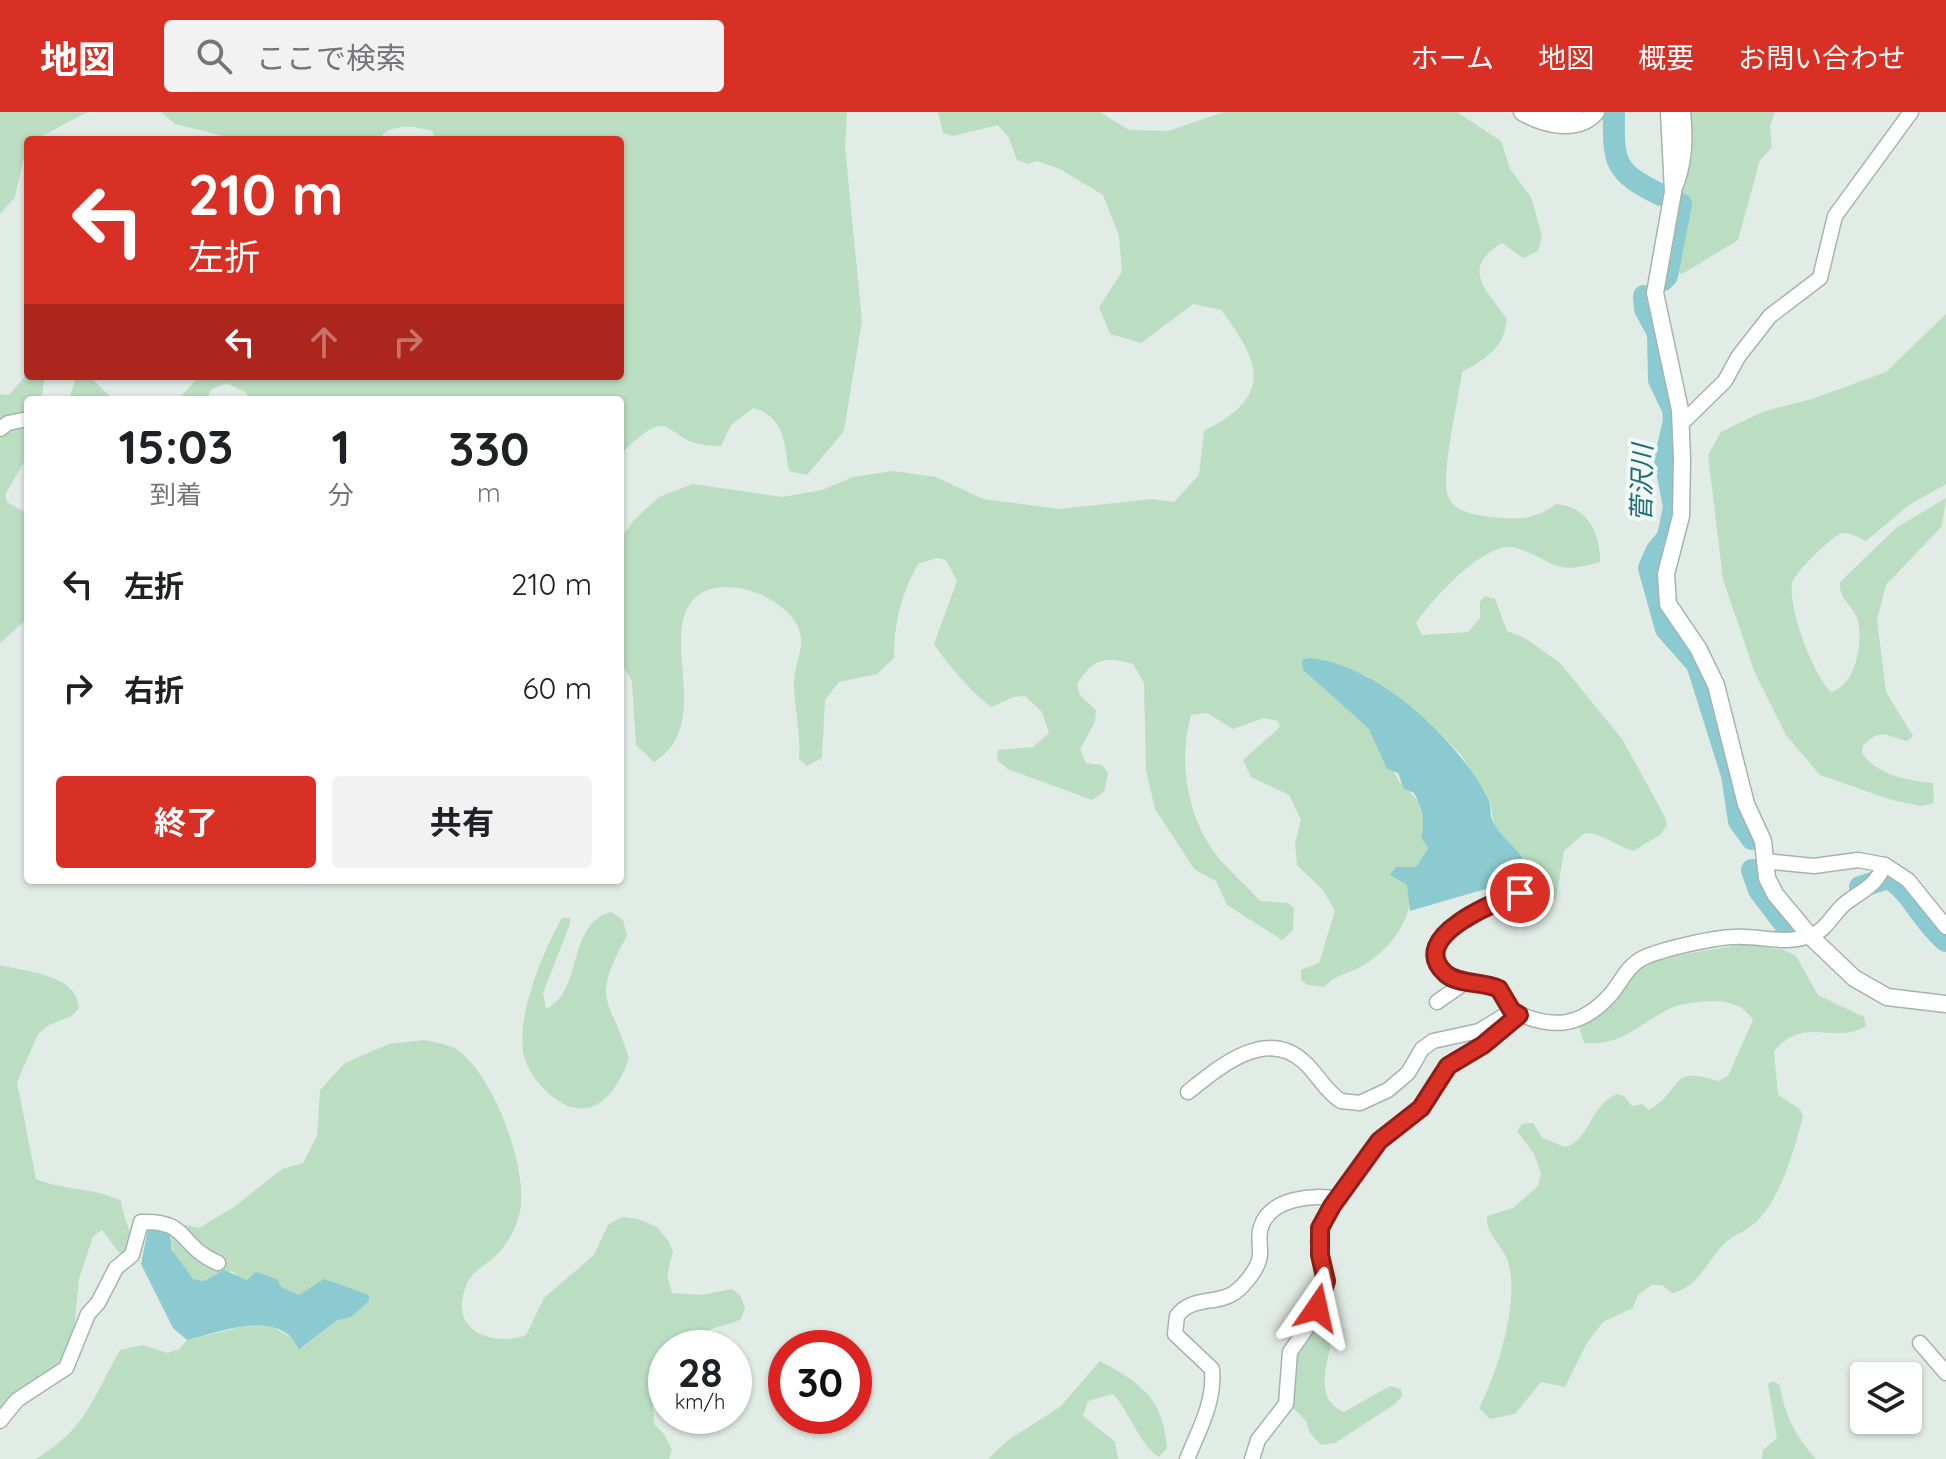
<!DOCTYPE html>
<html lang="ja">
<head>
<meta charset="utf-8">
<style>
  body { margin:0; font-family:Quicksand,"Noto Sans JP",sans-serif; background:#f2f2f2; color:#202124; height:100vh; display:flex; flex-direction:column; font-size:30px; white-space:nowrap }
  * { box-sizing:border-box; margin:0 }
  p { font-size:26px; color:#757577 }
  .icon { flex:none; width:44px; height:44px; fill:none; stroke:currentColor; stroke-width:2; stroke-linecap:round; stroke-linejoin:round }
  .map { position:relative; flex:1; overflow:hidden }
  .panel { position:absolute; left:24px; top:284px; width:600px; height:488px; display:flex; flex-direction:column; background:#fff; border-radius:8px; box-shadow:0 2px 6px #0004 }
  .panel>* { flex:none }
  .top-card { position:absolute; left:24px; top:24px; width:600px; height:244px; border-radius:8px; box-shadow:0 2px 6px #0004; background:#d93025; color:#fff; overflow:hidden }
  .fabs { position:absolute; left:1850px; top:1250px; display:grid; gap:16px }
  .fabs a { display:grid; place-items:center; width:72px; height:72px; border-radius:8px; background:#fff; box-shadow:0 2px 6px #0004; font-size:40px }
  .speed { position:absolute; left:648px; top:1218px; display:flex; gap:16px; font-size:40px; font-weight:700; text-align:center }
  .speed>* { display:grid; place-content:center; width:104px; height:104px; border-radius:50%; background:#fff; box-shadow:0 2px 6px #0004; line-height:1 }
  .speed small { font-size:20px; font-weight:400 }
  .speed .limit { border:12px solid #d22; background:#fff; color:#111 }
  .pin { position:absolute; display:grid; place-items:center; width:68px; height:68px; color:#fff; margin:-34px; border:4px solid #fff; border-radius:50%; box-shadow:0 2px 8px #0007 }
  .me { position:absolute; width:88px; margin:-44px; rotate:11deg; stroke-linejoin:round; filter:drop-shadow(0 0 6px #0008) }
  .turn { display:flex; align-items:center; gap:28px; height:168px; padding:0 32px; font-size:36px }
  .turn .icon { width:104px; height:104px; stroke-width:2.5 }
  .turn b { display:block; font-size:56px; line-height:68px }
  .lanes { display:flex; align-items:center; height:76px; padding:0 32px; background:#0003; justify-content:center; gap:40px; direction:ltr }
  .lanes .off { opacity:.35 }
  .eta { display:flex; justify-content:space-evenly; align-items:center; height:136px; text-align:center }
  .eta b { font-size:48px; font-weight:700; line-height:56px }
  .primary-button { display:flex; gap:16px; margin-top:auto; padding:16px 32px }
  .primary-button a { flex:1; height:92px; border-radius:8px; background:#d93025; color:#fff; font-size:32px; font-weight:700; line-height:92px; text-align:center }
  .primary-button a+a { background:#f2f2f2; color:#202124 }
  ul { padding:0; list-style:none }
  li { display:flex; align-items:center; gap:24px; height:104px; padding:0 32px }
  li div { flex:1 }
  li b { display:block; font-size:30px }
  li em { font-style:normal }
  header { display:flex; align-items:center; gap:48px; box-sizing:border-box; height:112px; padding:0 40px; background:#d93025; color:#fff }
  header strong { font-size:38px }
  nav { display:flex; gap:44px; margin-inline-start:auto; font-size:28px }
  .search { width:560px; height:72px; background:#f2f2f2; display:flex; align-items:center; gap:20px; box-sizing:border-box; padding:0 28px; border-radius:8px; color:#757577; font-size:30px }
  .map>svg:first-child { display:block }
  .green { fill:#bbddc2 }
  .water { fill:#8bcad0 }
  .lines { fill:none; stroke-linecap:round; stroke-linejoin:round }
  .river { stroke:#8bcad0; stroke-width:22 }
  .minor-casing { stroke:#a5b4ae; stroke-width:17 }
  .tertiary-casing { stroke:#a5b4ae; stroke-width:19 }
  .minor { stroke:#fff; stroke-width:14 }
  .tertiary { stroke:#fff; stroke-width:16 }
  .route-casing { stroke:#8d1f18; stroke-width:20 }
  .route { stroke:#d93025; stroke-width:14 }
  .labels { text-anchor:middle; stroke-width:8; stroke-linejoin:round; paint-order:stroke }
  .water-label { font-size:26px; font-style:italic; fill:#1e6e77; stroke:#f2f8f5 }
</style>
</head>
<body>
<header>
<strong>地図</strong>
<div class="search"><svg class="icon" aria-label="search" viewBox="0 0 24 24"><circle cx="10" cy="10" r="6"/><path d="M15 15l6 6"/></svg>ここで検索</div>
<nav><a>ホーム</a><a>地図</a><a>概要</a><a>お問い合わせ</a></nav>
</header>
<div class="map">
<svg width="1946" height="1347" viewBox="0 0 1946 1347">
  <rect width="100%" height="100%" fill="#e2ece7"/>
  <g class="green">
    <path d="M0,0H89C71,6 42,28 28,28L15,85L0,102Z"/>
    <path d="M161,0H847L845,35L862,209L844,319L807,363L789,359C784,330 785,305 753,296L731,313L721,334C658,336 680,283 621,342L620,370V288H251L245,280L226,271L211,278L206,288H177L200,264H620V28H436L432,19C414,14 391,10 378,28H226L223,24L175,12Z"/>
    <path d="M938,0H1100L1129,18L1168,19L1224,0H1457L1501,29L1510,57L1531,85L1542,124L1538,139L1523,146L1502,131C1460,156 1486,178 1507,207C1504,237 1486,246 1462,260C1459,286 1440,365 1448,384C1455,401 1476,403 1491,405C1518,408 1535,408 1556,392C1587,394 1601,422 1600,450C1552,464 1558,450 1517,436C1486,426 1432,488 1416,511L1422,523L1468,520L1480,506V489L1485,484L1495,487L1507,519L1525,526L1560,551L1622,627L1664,703L1667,713L1660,723L1633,739C1615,733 1604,722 1585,721L1564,739L1556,787L1546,793L1538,790L1536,763L1494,713L1490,688L1461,643L1430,611L1367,564L1321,547L1303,558L1369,617L1399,669L1419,690L1424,715L1421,725L1428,736L1416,755H1396V767L1407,773C1419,802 1388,840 1362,854C1347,863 1336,862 1324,875L1308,873L1301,868V858L1319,851L1335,799L1323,778L1297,753L1295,731L1301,708L1289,683L1251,665L1243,648L1280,615L1278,609L1264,606L1233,617L1207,601L1191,603C1178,650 1187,705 1217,744C1230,760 1247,774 1260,789L1288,791L1294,796L1293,818L1282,828L1227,793L1216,769L1195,758L1155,697L1146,658L1144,571L1133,552C1104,544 1093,547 1077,572L1080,583L1096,598L1095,610L1080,637L1086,651L1102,653L1108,661L1104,680L1092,688L1008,657L997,648L998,638L1033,635L1049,621L1042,600L1025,584L1013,585L992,595C978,588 943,547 934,532L957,469L946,448L937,446L918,452C901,483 894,511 894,546L877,562L839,570L825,588L822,646L807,654L799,647C801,622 795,600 794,575C793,561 799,547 801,533C806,490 722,456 694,487C658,525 715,612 654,650L636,633L632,569L620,549V428L633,409L659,385L693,372L782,385L822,378L853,365L893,359L936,365L983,387L1059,397L1152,387L1174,390L1199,363L1204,319C1273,284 1262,252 1221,198L1193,192L1141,231L1110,222L1099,195L1122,160L1119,124L1103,83L1060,57L1037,49L1028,52L1017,48L1009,26L998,13L953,24L943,21Z"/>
    <polygon points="1671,0 1775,0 1770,14 1772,35 1760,48 1738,128 1682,162 1673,158"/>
    <path d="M1946,202V372L1909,393L1866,429C1859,426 1851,420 1843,421C1833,422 1794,462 1792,471C1788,496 1813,563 1831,580C1856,573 1863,531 1858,509C1854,493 1838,488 1840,470L1896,416L1946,386L1942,414L1886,473L1877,508L1886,580L1913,624L1907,629C1886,624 1881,615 1863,634L1862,641C1878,664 1907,668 1933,671L1934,691L1921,694L1892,688L1820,663L1786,623L1754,559L1723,467L1708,343L1721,320L1762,300L1812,287L1886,260Z"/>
    <polygon points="28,261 28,264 45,264 41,288 28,288 28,343 5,383 7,390 28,402 28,506 0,531 0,282 9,283"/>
    <polygon points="77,264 92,267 114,288 75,288 70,283"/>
    <path d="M611,800L623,808L627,824C590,891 609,882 629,946C614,989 585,1017 545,978C537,970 529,959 525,948C513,910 543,839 562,806H570V812L543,881L546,897C584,879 566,812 611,800Z"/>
    <path d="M1745,832L1784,838L1796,844L1818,883L1864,905L1866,914C1834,934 1806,902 1774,939L1778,983L1800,997L1803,1004C1795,1036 1779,1095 1750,1115C1742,1121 1732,1124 1724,1132C1707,1149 1698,1176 1672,1181L1662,1173H1652L1638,1183L1633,1196L1603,1210L1587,1231L1565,1275L1541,1270L1515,1302L1490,1307L1479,1296C1498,1259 1520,1189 1508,1149C1503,1134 1485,1121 1487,1104L1513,1096L1538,1074L1541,1061L1534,1042L1517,1019L1522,1012L1533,1011L1542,1026L1565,1035C1591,1028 1587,996 1617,982L1624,984L1632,994L1642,992L1649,998C1685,977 1667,953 1718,969L1728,964L1753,908C1750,904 1745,898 1740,895C1725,885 1683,889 1667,898C1638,913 1619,935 1584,931L1579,915L1582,907L1631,859L1650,848Z"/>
    <path d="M0,853C27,860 77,862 79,896L72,904L49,913L38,922L17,970L36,1067C63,1079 95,1075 121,1089C123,1109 135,1121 130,1141L121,1143L102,1118L93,1124L79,1167L72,1239L64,1253L0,1304Z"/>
    <path d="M424,928C434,930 446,932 454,936C493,957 533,1066 518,1107C515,1117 507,1132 500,1139C484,1158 466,1156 462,1191C459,1225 502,1233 526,1223L544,1186L594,1143L608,1113L622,1105L638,1107L657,1115L669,1130L673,1140L667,1163L672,1181L702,1183L732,1177L740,1183L745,1196L741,1207C715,1220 713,1208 691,1236H666V1264L653,1288L654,1312L664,1322L672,1338L669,1347H36C88,1315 92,1287 120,1238L142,1233L168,1241L179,1237L187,1228L241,1215L270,1213L295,1228L300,1238L336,1209L351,1205L280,1175L240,1166L232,1159L204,1169L192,1167C179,1154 168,1136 172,1117L185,1113L199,1116L234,1095L282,1057L303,1051L317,1024L320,978L345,951L389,932Z"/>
    <path d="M1326,1206L1333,1218C1331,1246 1310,1285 1344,1300L1390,1274L1401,1277L1402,1284L1395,1292L1335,1331L1321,1333L1310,1321L1306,1309L1287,1290L1285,1241L1315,1208Z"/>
    <path d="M1100,1249C1142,1272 1163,1286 1167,1336L1159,1345C1141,1335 1129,1299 1113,1282L1088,1289L1083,1304L1115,1330L1118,1347H988L1008,1328L1060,1295Z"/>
    <path d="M1773,1269L1780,1273C1784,1303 1796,1325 1816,1347H1762L1763,1338L1777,1326L1768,1272Z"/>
  </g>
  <g class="water">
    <path d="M1310,546C1379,553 1457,627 1488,686C1492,693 1489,702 1493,710C1503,728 1521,738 1529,758L1527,765L1410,799L1407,773L1390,763L1396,755H1416L1428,736L1421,725C1426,710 1421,693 1414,681L1404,677L1398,661L1387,657L1369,617L1303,558L1302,548Z"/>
    <path d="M159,1115L170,1122L172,1138L193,1167L204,1169L224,1158L247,1168L256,1160L277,1167L281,1175L299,1183L324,1167L369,1183V1189L351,1205L336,1209L299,1238C282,1195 220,1220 187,1228L173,1216L141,1152L148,1117Z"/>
  </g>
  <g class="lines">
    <g class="river">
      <path d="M1614,0C1613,51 1614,60 1661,83"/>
      <polyline points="1663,168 1667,164 1681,92 1676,90"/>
      <polyline points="1644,184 1645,197 1658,221 1659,268 1673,297 1674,309 1665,347 1674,395 1668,425 1657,438 1649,456 1666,517 1697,552 1732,663 1739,709 1752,727"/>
      <polyline points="1752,758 1759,778 1790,819"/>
      <path d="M1860,775L1888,766C1910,777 1923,811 1946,829"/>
    </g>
    <defs>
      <g id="minor">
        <polyline points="1543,0 1564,4 1575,0"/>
        <path d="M1674,78C1685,52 1686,28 1683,0"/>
        <polyline points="1681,312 1725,269 1738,245 1770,204 1820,166 1835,104 1911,0"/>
        <polyline points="0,317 8,311 28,307"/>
        <polyline points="1764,749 1814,754 1858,748 1885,753 1908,768 1946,815"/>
        <path d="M1520,781C1498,789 1404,825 1446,862C1459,873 1483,869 1499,877L1512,899C1551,917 1580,917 1611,882C1622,869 1627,854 1643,846C1662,837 1712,826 1733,825C1761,823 1784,834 1812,823C1828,817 1834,799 1847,790C1867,775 1873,776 1885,753"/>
        <polyline points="1437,890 1467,869"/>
        <path d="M1188,980C1218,956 1265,915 1303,949C1317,961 1325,979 1341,989L1360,991L1388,978L1408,961L1422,937L1433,929L1479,919L1512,899"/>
        <polyline points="1920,1231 1946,1261"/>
        <path d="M0,1309L17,1288L66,1256L88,1202L98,1191L116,1156L132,1143L141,1110C190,1108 177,1133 218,1151"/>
        <path d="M1187,1347C1199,1318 1215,1290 1212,1257L1175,1222L1177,1204C1191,1184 1216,1193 1234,1181C1245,1173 1261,1154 1260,1140C1260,1131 1258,1123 1261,1115C1270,1086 1313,1082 1337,1087"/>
        <polyline points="1252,1347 1258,1328 1286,1292 1290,1240 1308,1214 1324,1177 1326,1169 1318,1129 1326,1103 1379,1029 1421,996 1448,954 1483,933 1519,903"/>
      </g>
      <g id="tertiary">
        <path d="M1522,0C1544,13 1578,21 1596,0"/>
        <polyline points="1669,0 1673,80 1655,181 1680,298 1682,346 1681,404 1666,462 1668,492 1698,536 1716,573 1746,692 1763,729 1767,766 1775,782 1810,824 1854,866 1887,885 1946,892"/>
      </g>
    </defs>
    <use href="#minor" class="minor-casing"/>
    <use href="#tertiary" class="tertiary-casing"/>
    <use href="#minor" class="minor"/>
    <use href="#tertiary" class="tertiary"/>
  </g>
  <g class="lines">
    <defs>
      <path id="route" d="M1317,1196L1326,1169L1320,1143V1116L1332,1094L1379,1029L1421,996L1448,954L1483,933L1519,903L1512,899L1499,877C1483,869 1459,873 1446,862C1404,825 1498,789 1520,781"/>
    </defs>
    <use href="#route" class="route-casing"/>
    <use href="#route" class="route"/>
  </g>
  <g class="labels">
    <g class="water-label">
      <text transform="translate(1642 371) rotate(-89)" y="9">菅沢川</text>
    </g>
  </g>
</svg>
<div class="fabs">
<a><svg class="icon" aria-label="layers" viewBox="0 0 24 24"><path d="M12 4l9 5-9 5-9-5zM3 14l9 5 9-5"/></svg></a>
</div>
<div class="speed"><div>28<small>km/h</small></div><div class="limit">30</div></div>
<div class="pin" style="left:1520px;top:781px;background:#d93025"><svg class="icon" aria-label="arrive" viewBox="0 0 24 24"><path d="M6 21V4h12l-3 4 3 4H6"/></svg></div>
<svg class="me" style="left:1317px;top:1196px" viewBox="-20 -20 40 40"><path d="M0-17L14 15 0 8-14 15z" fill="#d93025" stroke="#fff" stroke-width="4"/></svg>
<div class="top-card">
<div class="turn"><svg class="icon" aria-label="left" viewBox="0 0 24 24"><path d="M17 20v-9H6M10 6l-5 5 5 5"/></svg><div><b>210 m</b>左折</div></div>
<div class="lanes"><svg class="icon" aria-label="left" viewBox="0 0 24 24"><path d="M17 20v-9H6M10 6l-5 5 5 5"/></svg><svg class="icon off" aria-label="ahead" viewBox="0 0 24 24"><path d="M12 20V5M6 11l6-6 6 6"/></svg><svg class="icon off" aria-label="right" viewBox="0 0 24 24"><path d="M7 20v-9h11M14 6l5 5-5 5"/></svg></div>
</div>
<section class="panel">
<div class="eta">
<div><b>15:03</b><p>到着</p></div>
<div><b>1</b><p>分</p></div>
<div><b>330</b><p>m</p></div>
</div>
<ul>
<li><svg class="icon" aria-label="left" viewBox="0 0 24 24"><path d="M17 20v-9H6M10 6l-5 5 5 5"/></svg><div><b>左折</b></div><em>210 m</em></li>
<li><svg class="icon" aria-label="right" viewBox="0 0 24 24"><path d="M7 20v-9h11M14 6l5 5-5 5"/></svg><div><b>右折</b></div><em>60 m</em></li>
</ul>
<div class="primary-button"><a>終了</a><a>共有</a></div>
</section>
</div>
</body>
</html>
